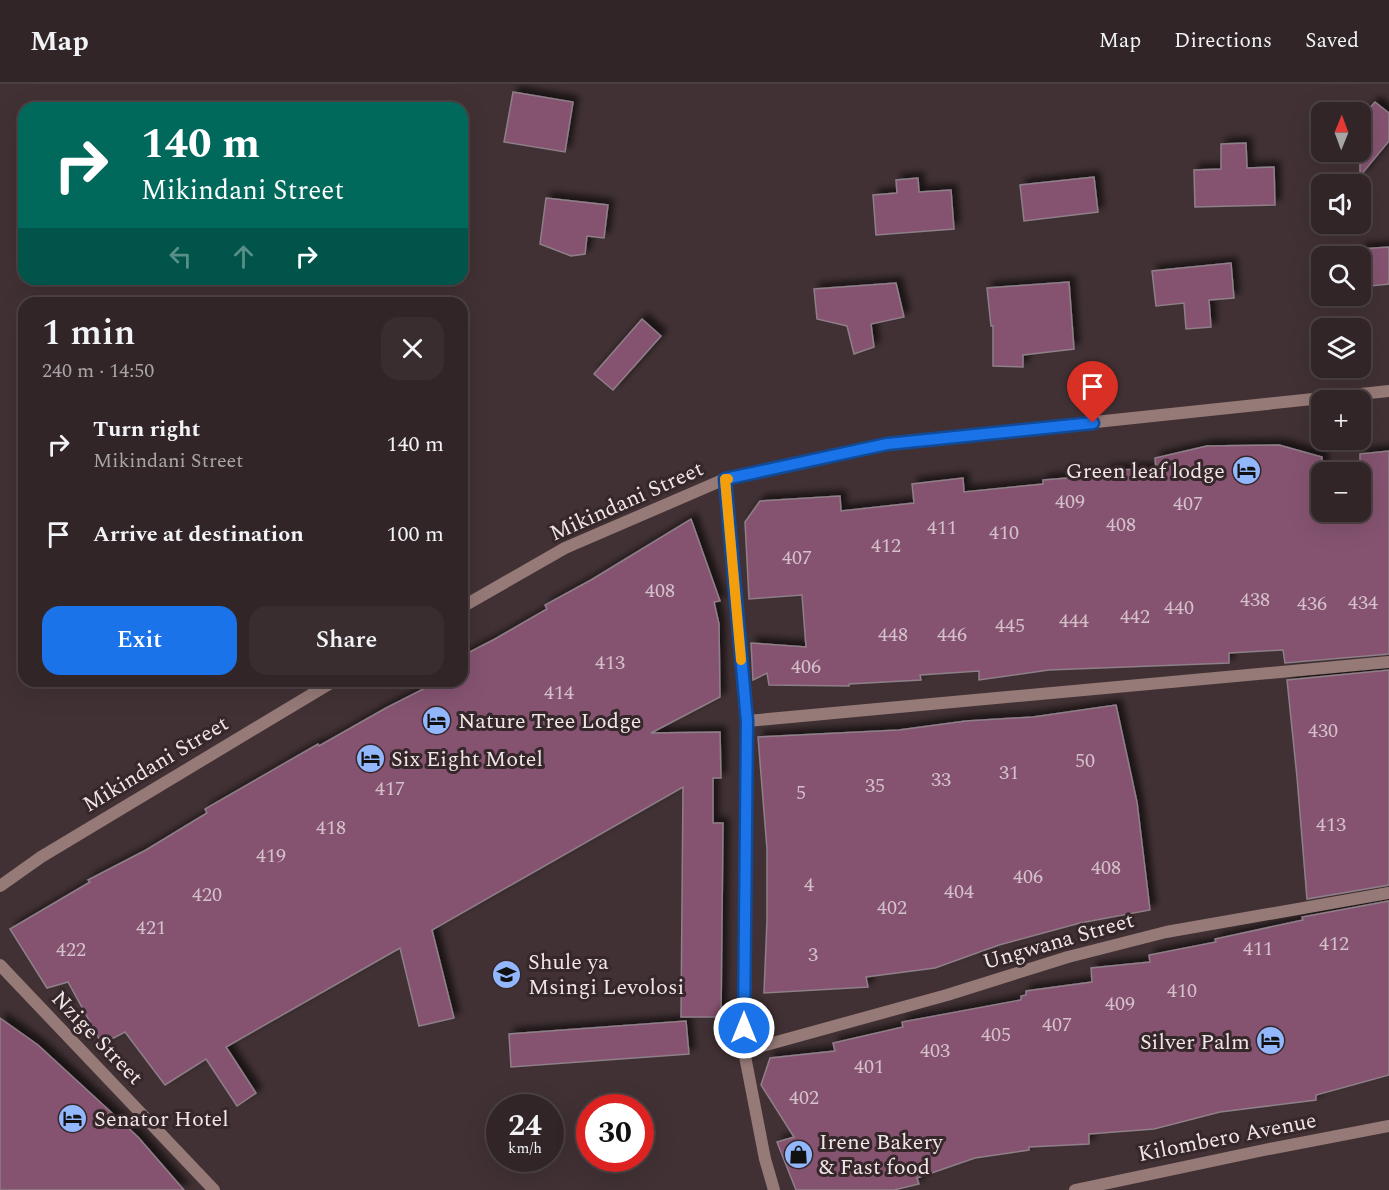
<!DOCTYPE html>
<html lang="en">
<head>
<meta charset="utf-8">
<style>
  body { margin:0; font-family:Spectral,serif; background:#392d2f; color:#f1f3f6; height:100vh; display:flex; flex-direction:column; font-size:22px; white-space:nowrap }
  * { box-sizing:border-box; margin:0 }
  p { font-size:20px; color:#a8a5a7 }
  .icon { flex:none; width:33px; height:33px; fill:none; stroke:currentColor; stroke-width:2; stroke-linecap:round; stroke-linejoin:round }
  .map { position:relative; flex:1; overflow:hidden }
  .panel { position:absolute; left:18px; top:213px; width:450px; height:390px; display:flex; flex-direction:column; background:#312527; border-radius:18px; box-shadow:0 6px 24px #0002,0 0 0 2px #4c4244 }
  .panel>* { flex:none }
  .top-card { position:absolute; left:18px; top:18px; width:450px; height:183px; border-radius:18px; box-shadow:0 6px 24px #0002,0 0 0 2px #4c4244; background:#00695c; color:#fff; overflow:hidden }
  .needle { width:39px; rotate:1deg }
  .controls { position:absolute; left:1311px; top:18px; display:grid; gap:12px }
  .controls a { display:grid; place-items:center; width:60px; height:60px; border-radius:12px; background:#312527; box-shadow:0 6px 24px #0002,0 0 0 2px #4c4244; font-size:30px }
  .speed { position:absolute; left:486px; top:1010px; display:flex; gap:12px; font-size:30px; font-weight:700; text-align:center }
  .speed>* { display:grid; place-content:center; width:78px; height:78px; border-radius:50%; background:#312527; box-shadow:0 6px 24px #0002,0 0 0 2px #4c4244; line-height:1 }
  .speed small { font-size:15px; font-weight:400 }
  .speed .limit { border:9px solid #d22; background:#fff; color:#111 }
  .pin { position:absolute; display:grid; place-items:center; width:51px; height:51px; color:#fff; margin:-62px -26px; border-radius:50% 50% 50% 0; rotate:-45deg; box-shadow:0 0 6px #0007 }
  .pin .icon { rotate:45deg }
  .me { position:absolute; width:66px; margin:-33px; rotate:0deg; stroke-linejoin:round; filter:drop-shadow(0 0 4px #0008) }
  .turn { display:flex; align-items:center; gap:21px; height:126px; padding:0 24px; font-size:27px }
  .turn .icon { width:78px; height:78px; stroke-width:2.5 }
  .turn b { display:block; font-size:42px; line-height:51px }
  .lanes { display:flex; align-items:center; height:57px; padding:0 24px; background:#0003; justify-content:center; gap:30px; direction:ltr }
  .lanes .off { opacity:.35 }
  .round { display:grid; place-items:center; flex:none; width:63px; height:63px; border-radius:18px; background:#392d2f }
  .head { display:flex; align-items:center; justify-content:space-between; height:102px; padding:0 24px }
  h1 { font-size:36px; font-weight:600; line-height:45px }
  .button { display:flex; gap:12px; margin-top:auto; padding:12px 24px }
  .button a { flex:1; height:69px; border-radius:18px; background:#1a73e8; color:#fff; font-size:24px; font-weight:600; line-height:69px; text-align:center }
  .button a+a { background:#392d2f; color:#f1f3f6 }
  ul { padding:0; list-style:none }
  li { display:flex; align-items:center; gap:18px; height:90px; padding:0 24px }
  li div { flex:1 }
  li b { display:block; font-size:22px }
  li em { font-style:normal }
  header { display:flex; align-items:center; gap:36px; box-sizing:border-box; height:84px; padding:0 30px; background:#312527; border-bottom:2px solid #4c4244 }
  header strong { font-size:28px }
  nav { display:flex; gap:33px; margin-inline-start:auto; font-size:21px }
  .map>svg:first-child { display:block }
  .building { fill:#85526f; stroke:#8f7f88; stroke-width:1.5; filter:url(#shadow) }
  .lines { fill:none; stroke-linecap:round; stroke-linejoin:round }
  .street { stroke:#967a77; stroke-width:12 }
  .route-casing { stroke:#114b97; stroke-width:15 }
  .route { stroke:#1a73e8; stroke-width:10 }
  .slow { stroke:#f59e0b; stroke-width:10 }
  .labels { text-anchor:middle; stroke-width:6; stroke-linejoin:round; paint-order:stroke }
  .number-label { font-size:20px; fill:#d5c1ca }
  .poi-label { font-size:22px; fill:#f0e6e8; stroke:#36272a; text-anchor:start }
  .street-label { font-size:22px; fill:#f0e6e8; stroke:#36272a }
</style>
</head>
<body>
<header>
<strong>Map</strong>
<nav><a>Map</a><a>Directions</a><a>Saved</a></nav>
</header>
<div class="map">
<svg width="1389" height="1106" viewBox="0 0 1389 1106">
  <defs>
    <filter id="shadow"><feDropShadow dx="5.5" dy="-5.5" stdDeviation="3" flood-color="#0009"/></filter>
  </defs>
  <rect width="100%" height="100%" fill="#413134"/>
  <g class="building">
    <polygon points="513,8 573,18 565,68 504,58"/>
    <polygon points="1375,18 1389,29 1389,57 1360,92 1360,35"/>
    <polygon points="1246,59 1247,84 1274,83 1275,121 1195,123 1194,86 1221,85 1221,60"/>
    <polygon points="1094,93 1098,128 1024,137 1020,101"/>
    <polygon points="918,94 919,108 951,106 954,145 876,151 873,111 897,109 896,96"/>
    <polygon points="546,114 608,121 604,154 587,152 585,170 571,172 540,160"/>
    <polygon points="1389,163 1389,200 1360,203 1360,165"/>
    <polygon points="1231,179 1234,214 1209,216 1211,243 1186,245 1184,219 1156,222 1152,187"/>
    <polygon points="1069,198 1074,265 1023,271 1023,283 993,282 993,242 991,242 987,204"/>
    <polygon points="896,199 904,233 871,240 874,263 854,270 847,242 817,235 814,205"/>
    <polygon points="642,235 661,252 613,306 594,290"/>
    <polygon points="1279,361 1322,373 1322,428 1360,428 1360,370 1389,367 1389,570 1285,579 1283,566 1229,569 1229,579 1049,586 979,596 979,587 920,591 921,596 849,600 849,602 769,601 767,589 753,596 751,559 806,563 802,511 749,515 745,438 760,417 840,412 841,427 914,419 912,400 963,394 964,408 1043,400 1043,396 1106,391 1106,386 1156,385 1155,374 1207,362"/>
    <polygon points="691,435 720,517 714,518 719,540 720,613 651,649 720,648 721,694 713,694 713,739 723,739 721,933 681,933 683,703 432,846 454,934 419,942 400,864 226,963 256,1009 237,1022 206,975 165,1001 125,948 102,960 68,898 47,904 10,845 90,798 88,796 146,766 207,729 205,725 318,660 319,662 386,624 439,597 462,597 462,572 495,555 547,525 545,521 591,496"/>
    <polygon points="1389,586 1389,801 1307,815 1297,693 1287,596"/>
    <polygon points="1116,621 1137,718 1150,826 1080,839 999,861 935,884 866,893 868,903 764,909 767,836 767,765 758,653 899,646 966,637 1033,633"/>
    <polygon points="1389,817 1389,991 1316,1011 1316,1016 1220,1028 1154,1045 1089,1050 1089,1060 1029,1063 1029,1066 975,1074 917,1094 919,1100 894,1106 796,1106 777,1058 794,1053 761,1001 770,974 835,967 833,959 903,943 902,938 1021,916 1021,912 1026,911 1026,907 1092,898 1091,884 1150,878 1149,871 1216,858 1215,855 1303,836 1302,833"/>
    <polygon points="0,934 38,961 138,1053 184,1106 0,1106"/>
    <polygon points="686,937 689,970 511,983 509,950"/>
  </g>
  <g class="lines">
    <g class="street">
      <polyline points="725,395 747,637 744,967 765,1075 774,1106"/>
      <polyline points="462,523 565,464 725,395 887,360 1389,307"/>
      <polyline points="747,637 1389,578"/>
      <polyline points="0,802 41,773 334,597"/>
      <polyline points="0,881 214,1106"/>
      <polyline points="744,967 947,911 1068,873 1166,848 1389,809"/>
      <polyline points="1075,1106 1264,1066 1389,1042"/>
    </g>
  </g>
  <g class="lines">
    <defs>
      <polyline id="route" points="744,944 747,637 725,395 887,360 1093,339"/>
    </defs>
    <use href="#route" class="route-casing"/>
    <use href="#route" class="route"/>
    <polyline class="slow" points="728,395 725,395 741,576"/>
  </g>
  <defs>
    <symbol id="hotel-disc" viewBox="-11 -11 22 22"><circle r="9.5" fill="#92b7fd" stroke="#36272a"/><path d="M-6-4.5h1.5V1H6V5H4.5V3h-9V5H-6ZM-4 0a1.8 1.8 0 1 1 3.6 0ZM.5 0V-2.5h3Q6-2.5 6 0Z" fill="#111"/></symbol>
    <symbol id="school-disc" viewBox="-11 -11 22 22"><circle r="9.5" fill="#92b7fd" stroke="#36272a"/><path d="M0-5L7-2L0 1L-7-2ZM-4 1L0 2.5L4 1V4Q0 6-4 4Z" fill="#111"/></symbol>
    <symbol id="shop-disc" viewBox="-11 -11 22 22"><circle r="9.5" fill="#92b7fd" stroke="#36272a"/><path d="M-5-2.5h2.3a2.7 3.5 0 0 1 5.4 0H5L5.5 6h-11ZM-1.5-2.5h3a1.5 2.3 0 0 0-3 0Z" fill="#111"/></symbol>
  </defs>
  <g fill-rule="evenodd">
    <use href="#hotel-disc" x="1230" y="370" width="33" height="33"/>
    <use href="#hotel-disc" x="420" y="620" width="33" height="33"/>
    <use href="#hotel-disc" x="354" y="658" width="33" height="33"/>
    <use href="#school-disc" x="490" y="874" width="33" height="33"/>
    <use href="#hotel-disc" x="1254" y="940" width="33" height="33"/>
    <use href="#hotel-disc" x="56" y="1018" width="33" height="33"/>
    <use href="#shop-disc" x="782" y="1054" width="33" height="33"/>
  </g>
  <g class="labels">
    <g class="number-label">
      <text x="1070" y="424">409</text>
      <text x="1188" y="426">407</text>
      <text x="1121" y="447">408</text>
      <text x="942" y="450">411</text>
      <text x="1004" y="455">410</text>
      <text x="886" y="468">412</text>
      <text x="797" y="480">407</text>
      <text x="660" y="513">408</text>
      <text x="1255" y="522">438</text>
      <text x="1363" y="525">434</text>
      <text x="1312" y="526">436</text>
      <text x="1179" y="530">440</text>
      <text x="1135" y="539">442</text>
      <text x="1074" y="543">444</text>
      <text x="1010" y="548">445</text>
      <text x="893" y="557">448</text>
      <text x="952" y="557">446</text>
      <text x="610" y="585">413</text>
      <text x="806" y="589">406</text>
      <text x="559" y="615">414</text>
      <text x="1323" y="653">430</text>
      <text x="1085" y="683">50</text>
      <text x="1009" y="695">31</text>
      <text x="941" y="702">33</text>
      <text x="875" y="708">35</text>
      <text x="390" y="711">417</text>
      <text x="801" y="715">5</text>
      <text x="1331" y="747">413</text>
      <text x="331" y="750">418</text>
      <text x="271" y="778">419</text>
      <text x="1106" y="790">408</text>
      <text x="1028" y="799">406</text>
      <text x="809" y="807">4</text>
      <text x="959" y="814">404</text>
      <text x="207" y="817">420</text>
      <text x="892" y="830">402</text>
      <text x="151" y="850">421</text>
      <text x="1334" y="866">412</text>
      <text x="1258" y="871">411</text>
      <text x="71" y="872">422</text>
      <text x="813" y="877">3</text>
      <text x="1182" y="913">410</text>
      <text x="1120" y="926">409</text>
      <text x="1057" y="947">407</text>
      <text x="996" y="957">405</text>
      <text x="935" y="973">403</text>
      <text x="869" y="989">401</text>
      <text x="804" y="1020">402</text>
    </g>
    <g class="poi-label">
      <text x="1225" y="394" text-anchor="end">Green leaf lodge</text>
      <text x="458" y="644">Nature Tree Lodge</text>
      <text x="391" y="682">Six Eight Motel</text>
      <text x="528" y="885">Shule ya<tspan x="528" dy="25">Msingi Levolosi</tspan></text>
      <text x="1250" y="965" text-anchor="end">Silver Palm</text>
      <text x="94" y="1042">Senator Hotel</text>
      <text x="819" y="1065">Irene Bakery<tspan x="819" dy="25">&amp; Fast food</tspan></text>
    </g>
    <g class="street-label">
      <text transform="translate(626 416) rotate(-24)" y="8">Mikindani Street</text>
      <text transform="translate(155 679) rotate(-31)" y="8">Mikindani Street</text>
      <text transform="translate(1058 856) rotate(-16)" y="8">Ungwana Street</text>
      <text transform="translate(98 953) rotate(46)" y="8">Nzige Street</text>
      <text transform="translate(1227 1052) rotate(-11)" y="8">Kilombero Avenue</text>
    </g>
  </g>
</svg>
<div class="controls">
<a><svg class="needle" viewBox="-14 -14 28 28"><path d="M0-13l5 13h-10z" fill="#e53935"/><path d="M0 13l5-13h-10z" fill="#a8a5a7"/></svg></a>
<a><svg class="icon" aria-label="sound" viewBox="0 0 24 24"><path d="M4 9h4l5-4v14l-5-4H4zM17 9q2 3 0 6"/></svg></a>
<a><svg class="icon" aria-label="search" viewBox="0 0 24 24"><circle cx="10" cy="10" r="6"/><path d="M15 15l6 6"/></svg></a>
<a><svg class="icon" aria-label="layers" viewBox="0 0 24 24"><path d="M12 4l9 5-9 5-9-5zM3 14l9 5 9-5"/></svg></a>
<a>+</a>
<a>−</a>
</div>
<div class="speed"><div>24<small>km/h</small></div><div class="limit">30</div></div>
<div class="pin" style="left:1093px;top:339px;background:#d93025"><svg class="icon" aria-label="arrive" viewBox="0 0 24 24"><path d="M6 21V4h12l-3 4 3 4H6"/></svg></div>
<svg class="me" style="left:744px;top:944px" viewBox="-20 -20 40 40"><circle r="17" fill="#1a73e8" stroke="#fff" stroke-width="3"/><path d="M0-11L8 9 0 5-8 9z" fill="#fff"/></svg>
<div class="top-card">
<div class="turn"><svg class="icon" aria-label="right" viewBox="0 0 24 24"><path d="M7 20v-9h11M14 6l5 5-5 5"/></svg><div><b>140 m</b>Mikindani Street</div></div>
<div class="lanes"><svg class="icon off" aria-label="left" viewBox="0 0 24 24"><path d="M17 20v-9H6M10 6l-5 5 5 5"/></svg><svg class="icon off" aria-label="ahead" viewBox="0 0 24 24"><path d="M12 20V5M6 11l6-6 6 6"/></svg><svg class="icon" aria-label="right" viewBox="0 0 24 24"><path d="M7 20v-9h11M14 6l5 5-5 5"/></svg></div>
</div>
<section class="panel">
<div class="head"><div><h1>1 min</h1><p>240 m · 14:50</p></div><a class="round"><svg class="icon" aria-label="close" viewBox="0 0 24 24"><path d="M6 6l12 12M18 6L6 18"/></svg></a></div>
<ul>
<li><svg class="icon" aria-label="right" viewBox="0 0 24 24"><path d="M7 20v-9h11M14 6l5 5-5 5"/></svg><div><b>Turn right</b><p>Mikindani Street</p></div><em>140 m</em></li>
<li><svg class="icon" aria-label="arrive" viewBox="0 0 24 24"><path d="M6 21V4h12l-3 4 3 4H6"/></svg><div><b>Arrive at destination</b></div><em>100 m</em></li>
</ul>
<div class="button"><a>Exit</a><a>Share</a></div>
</section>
</div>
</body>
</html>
